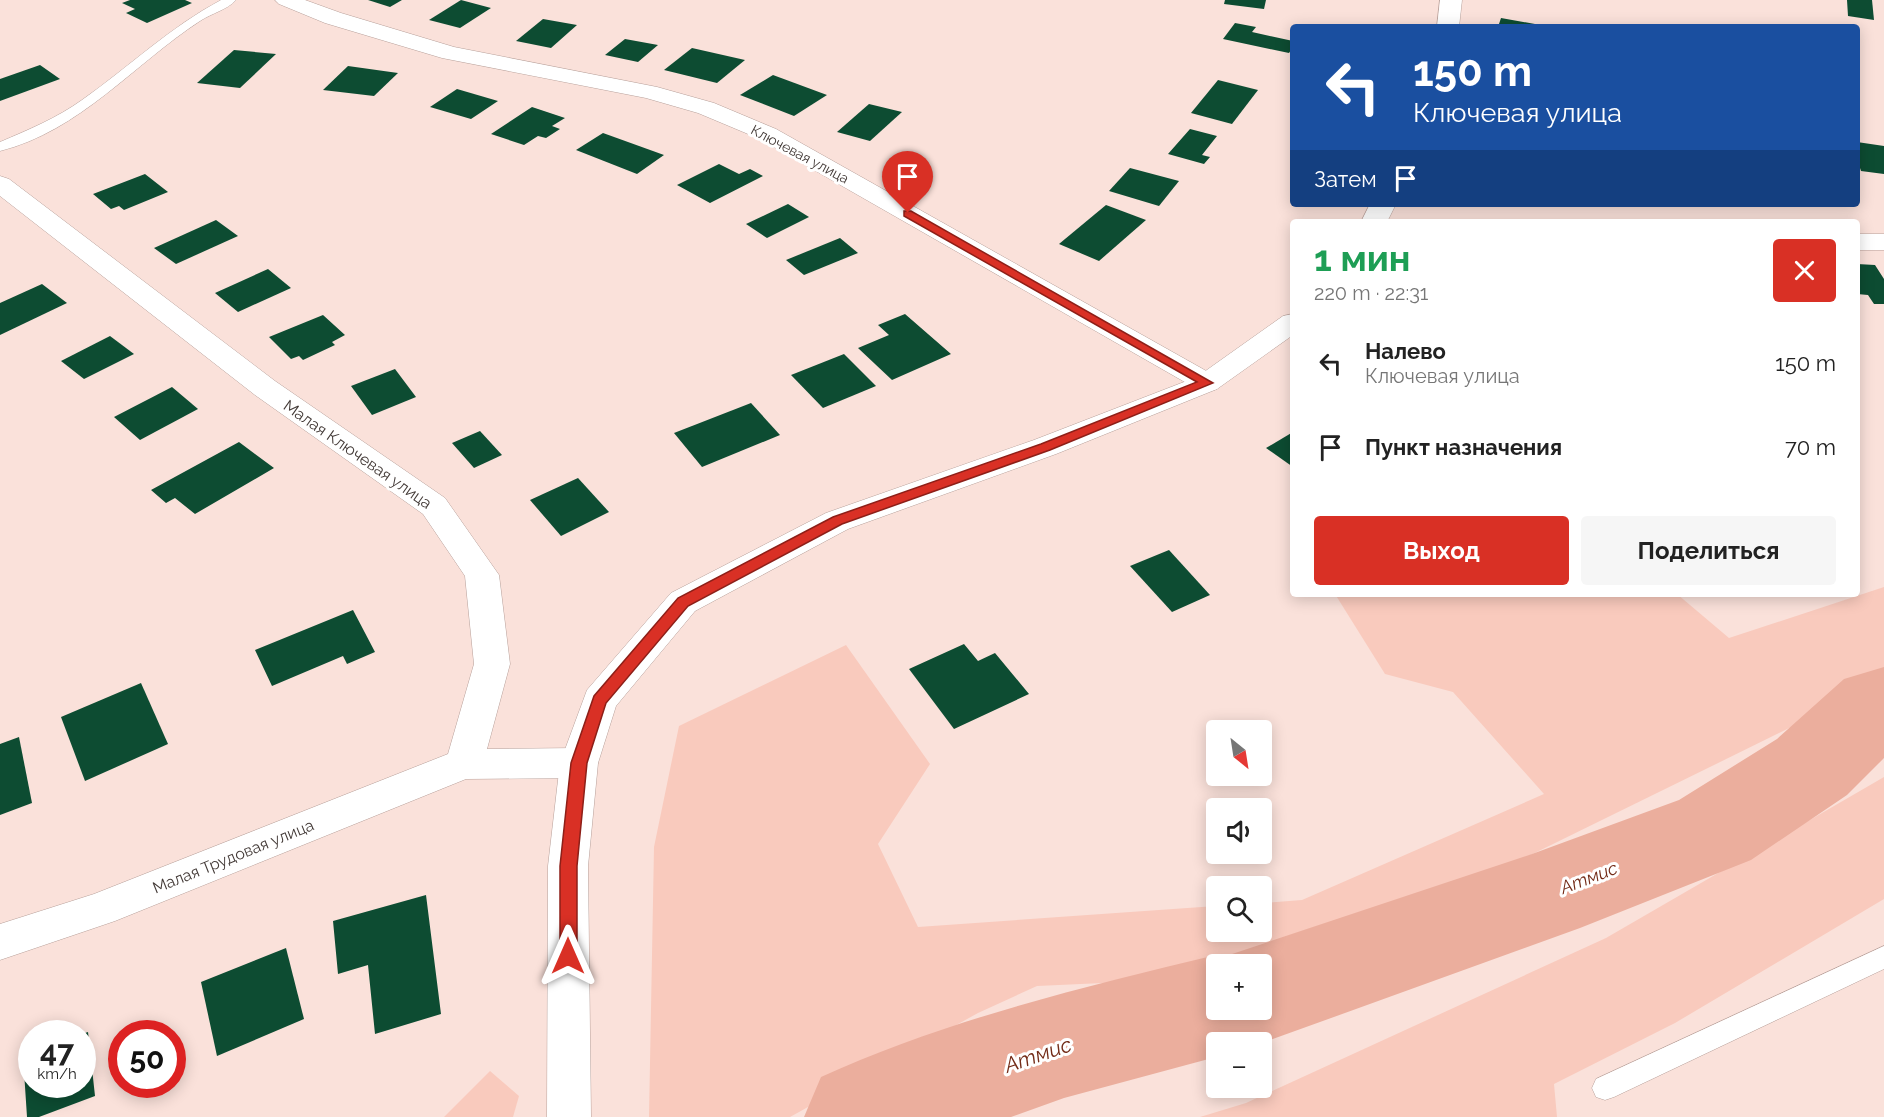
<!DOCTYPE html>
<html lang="ru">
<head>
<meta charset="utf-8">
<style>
  body { margin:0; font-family:Raleway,sans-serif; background:#f6f6f6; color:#222; height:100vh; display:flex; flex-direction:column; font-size:22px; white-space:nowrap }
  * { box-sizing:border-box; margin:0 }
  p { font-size:20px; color:#767676 }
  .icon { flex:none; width:33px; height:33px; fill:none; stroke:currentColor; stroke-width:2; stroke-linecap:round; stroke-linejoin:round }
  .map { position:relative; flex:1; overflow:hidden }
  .details { position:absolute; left:1290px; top:219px; width:570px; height:378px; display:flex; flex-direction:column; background:#fff; border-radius:6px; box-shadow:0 3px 15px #0003 }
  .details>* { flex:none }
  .hud { position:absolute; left:1290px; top:24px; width:570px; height:183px; border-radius:6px; box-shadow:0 3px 15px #0003; background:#1a4fa0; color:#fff; overflow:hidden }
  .needle { width:39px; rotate:150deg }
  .tools { position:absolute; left:1206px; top:720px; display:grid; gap:12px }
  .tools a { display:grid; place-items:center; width:66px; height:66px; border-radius:6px; background:#fff; box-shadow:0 3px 15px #0003; font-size:30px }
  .speed { position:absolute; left:18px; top:1020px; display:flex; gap:12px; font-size:30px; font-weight:700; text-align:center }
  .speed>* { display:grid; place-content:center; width:78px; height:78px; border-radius:50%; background:#fff; box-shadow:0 3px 15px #0003; line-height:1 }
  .speed small { font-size:15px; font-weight:400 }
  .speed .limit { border:9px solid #d22; background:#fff; color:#111 }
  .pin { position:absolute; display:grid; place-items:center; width:51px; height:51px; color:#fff; margin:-62px -26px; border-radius:50% 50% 50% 0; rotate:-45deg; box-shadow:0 0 6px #0007 }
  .pin .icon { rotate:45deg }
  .me { position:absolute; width:66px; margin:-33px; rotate:0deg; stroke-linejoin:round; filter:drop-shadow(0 0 4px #0008) }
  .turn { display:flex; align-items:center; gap:21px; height:126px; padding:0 24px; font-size:27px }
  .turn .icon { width:78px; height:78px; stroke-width:2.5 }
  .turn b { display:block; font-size:42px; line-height:51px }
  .then { display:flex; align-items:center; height:57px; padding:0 24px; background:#0003; gap:12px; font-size:22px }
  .round { display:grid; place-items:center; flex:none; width:63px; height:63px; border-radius:6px; background:#f6f6f6 }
  .overview { display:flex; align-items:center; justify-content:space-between; height:102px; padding:0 24px }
  h1 { font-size:36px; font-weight:700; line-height:45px; color:#1e9e55 }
  .action { display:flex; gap:12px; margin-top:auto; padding:12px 24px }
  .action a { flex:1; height:69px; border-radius:6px; background:#d93025; color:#fff; font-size:24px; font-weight:700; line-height:69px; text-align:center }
  .action a+a { background:#f6f6f6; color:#222 }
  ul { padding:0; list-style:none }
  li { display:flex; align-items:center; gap:18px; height:84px; padding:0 24px }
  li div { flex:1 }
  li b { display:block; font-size:22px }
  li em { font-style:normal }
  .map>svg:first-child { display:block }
  .green { fill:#f9cabd }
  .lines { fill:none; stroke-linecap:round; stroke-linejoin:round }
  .river { fill:#ebae9d; fill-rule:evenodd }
  .building { fill:#0d4c32 }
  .lane-casing { stroke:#b7a09a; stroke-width:1 }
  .street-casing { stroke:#b7a09a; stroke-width:1 }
  .secondary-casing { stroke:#b7a09a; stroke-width:1 }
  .lane { fill:#fff; fill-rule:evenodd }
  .street { fill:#fff; fill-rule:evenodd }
  .secondary { fill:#fff; fill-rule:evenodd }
  .route { fill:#d93025; stroke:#8d1f18; stroke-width:1.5 }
  .labels { text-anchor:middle; stroke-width:6; stroke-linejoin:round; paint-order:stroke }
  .far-street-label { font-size:14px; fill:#433a37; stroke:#fff }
  .street-label { font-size:16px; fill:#433a37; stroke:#fff }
  .water-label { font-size:18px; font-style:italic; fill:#732b17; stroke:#fff }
  .near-water-label { font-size:21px; font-style:italic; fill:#732b17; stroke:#fff }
</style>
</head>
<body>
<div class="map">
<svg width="1884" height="1117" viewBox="0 0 1884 1117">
  <rect width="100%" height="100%" fill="#fae1da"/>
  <g class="green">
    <polygon points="1884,587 1884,685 1822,712 1492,874 1288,961 1262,966 1216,964 1216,974 1191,979 1037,986 978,1013 790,1117 649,1117 654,847 679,726 846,645 930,764 878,844 918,927 1216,906 1216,932 1262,932 1262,903 1302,900 1544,794 1453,692 1385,674 1335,594 1677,594 1729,638"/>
    <polygon points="1884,777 1884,899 1675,1023 1554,1084 1557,1117 1200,1117 1246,1103 1606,938"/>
    <polygon points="490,1071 519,1096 513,1117 444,1117"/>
  </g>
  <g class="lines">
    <path class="river" d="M1884,667V758L1847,795L1751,860L1580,928L1262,1043L1256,1041L1216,1042V1057L1064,1098L1011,1117H804L821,1077C946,1020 1083,987 1216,955L1223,957L1532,854L1679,800L1777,739L1844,679ZM1216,964H1262V1010H1216Z"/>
  </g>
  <g class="building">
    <polygon points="130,0 185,0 192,3 147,23 126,13 135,9 122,3"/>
    <polygon points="368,0 402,0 390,7"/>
    <polygon points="461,0 491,8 460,28 429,20"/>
    <polygon points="1225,0 1266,0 1264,9 1224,4"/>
    <polygon points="1847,0 1872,0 1874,20 1848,16"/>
    <polygon points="1501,18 1546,26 1546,27 1498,27"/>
    <polygon points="543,19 577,25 551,48 516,41"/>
    <polygon points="1235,23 1256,27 1252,32 1293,41 1293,47 1289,53 1223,39"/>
    <polygon points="625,39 658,45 638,62 605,55"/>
    <polygon points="692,48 745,60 717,83 664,70"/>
    <polygon points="234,50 276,54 240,88 197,83"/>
    <polygon points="40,65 60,79 0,101 0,79"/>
    <polygon points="348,66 398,73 374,96 323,90"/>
    <polygon points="773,75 827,95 794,116 740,95"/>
    <polygon points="1218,80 1258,90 1232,124 1191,113"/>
    <polygon points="457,89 498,101 471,119 430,107"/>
    <polygon points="869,104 902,112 870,141 837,132"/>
    <polygon points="532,107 565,118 552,126 560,129 546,138 538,136 524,145 491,134"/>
    <polygon points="1190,129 1217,136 1202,155 1210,157 1204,164 1168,154"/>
    <polygon points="603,133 664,155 637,174 576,150"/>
    <polygon points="1857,142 1884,146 1884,174 1861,171 1857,159"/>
    <polygon points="719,164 739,174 750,169 763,176 710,203 677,185"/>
    <polygon points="1130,168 1179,181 1159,206 1109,191"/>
    <polygon points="145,174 168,192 124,210 119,206 111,209 93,194"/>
    <polygon points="788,204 809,217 767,238 746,224"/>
    <polygon points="1106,205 1146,220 1099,261 1059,244"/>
    <polygon points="216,220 238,236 176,264 154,248"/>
    <polygon points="840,238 858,253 804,275 786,260"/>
    <polygon points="1857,264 1875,265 1884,279 1884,304 1874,304 1868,295 1857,294"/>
    <polygon points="268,269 291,288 238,312 215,293"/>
    <polygon points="42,284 67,303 0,335 0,303"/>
    <polygon points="905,314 951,354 892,380 858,348 889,335 878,325"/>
    <polygon points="323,315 345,335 332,342 335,345 303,360 299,356 291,359 269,337"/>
    <polygon points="110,336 134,354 84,379 61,361"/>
    <polygon points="844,354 876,386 823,408 791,375"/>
    <polygon points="395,369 416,397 372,415 351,386"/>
    <polygon points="172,387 198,409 140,440 114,417"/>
    <polygon points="751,403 780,435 702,467 674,433"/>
    <polygon points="480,431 502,455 474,468 452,443"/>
    <polygon points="1293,432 1293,467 1266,448"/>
    <polygon points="239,442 274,468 195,514 175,498 166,503 151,490"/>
    <polygon points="578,478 609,512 561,536 530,500"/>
    <polygon points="1169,550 1210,595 1172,612 1130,566"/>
    <polygon points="353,610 375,652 347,664 343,656 272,686 255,650"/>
    <polygon points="964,644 978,661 995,653 1029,694 954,729 909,669"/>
    <polygon points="141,683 168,744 85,781 61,717"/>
    <polygon points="19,737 32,803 0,815 0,744"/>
    <polygon points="426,895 441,1014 375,1034 368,965 338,974 333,921"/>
    <polygon points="286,948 304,1019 217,1056 201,982"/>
    <polygon points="88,1032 95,1096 39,1117 27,1117 23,1056 32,1053 32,1084 82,1084 82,1034"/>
  </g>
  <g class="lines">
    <defs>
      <g id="lane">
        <path d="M221,0H236C227,10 212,13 200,21C134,64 80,131 0,151V142C28,130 57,118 82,100C129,67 170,27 221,0Z"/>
        <polygon points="1884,946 1884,969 1614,1097 1605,1100 1596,1097 1592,1088 1596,1079"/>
      </g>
      <g id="street">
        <polygon points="275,0 305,0 341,13 454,47 657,87 714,103 776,129 1217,377 1222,383 1217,389 1207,392 1197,389 760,139 698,113 646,98 442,58 325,23 279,4"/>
        <polygon points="0,176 9,179 275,381 445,498 499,575 510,664 487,749 579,748 592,752 598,763 592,774 579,778 466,779 115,921 0,960 0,924 94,894 448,754 474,664 465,576 423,514 255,395 0,196"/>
        <rect x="1857" y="234" width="27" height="16"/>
      </g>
      <g id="secondary">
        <polygon points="1440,0 1462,0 1459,27 1437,27"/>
        <polygon points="1370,204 1396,204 1387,222 1361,222"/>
        <polygon points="1293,314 1293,335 1217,389 1056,454 848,529 695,611 616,706 598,763 588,866 591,1117 547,1117 548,866 560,763 587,690 671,593 826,513 1034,440 1197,377 1283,316"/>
      </g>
    </defs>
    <use href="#lane" class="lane-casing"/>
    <use href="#street" class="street-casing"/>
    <use href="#secondary" class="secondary-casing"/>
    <use href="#lane" class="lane"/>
    <use href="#street" class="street"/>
    <use href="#secondary" class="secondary"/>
  </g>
  <polygon class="route" points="904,211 911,211 1213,383 1050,450 842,524 688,606 606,703 587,763 577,866 577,956 575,962 568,964 562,962 560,956 560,866 571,763 594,696 678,598 833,517 1041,444 1197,382 904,216"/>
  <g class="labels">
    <g class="far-street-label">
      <text transform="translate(800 154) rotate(28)" y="5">Ключевая улица</text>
    </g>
    <g class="street-label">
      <text transform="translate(358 454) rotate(35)" y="6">Малая Ключевая улица</text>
      <text transform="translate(233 856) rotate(-22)" y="6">Малая Трудовая улица</text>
    </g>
    <g class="water-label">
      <text transform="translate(1589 878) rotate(-21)" y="6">Атмис</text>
    </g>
    <g class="near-water-label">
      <text transform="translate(1038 1055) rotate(-19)" y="7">Атмис</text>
    </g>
  </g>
</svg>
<div class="tools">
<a><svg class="needle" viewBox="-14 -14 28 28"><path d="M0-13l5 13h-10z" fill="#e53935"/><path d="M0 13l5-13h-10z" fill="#767676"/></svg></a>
<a><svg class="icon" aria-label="sound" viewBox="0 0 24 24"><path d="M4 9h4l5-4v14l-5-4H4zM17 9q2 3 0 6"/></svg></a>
<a><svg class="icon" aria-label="search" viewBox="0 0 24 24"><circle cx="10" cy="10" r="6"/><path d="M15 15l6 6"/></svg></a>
<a>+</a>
<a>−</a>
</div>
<div class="speed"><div>47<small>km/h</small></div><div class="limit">50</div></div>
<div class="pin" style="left:908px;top:213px;background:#d93025"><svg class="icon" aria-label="arrive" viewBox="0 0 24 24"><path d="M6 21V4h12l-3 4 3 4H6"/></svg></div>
<svg class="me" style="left:568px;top:956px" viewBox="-20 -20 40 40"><path d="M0-17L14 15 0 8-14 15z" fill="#d93025" stroke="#fff" stroke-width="4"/></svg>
<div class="hud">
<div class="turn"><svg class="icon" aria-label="left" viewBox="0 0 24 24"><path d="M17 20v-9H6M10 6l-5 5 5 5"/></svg><div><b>150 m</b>Ключевая улица</div></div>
<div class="then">Затем<svg class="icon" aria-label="arrive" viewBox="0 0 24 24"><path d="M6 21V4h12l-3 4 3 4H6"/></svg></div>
</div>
<section class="details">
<div class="overview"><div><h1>1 мин</h1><p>220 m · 22:31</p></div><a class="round" style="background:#d93025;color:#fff"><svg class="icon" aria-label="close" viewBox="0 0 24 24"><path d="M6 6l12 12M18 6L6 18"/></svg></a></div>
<ul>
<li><svg class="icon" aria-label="left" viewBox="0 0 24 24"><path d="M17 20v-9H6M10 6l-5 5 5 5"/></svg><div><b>Налево</b><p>Ключевая улица</p></div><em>150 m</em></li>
<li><svg class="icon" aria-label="arrive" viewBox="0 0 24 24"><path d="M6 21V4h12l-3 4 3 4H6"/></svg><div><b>Пункт назначения</b></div><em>70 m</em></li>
</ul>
<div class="action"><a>Выход</a><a>Поделиться</a></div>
</section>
</div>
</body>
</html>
